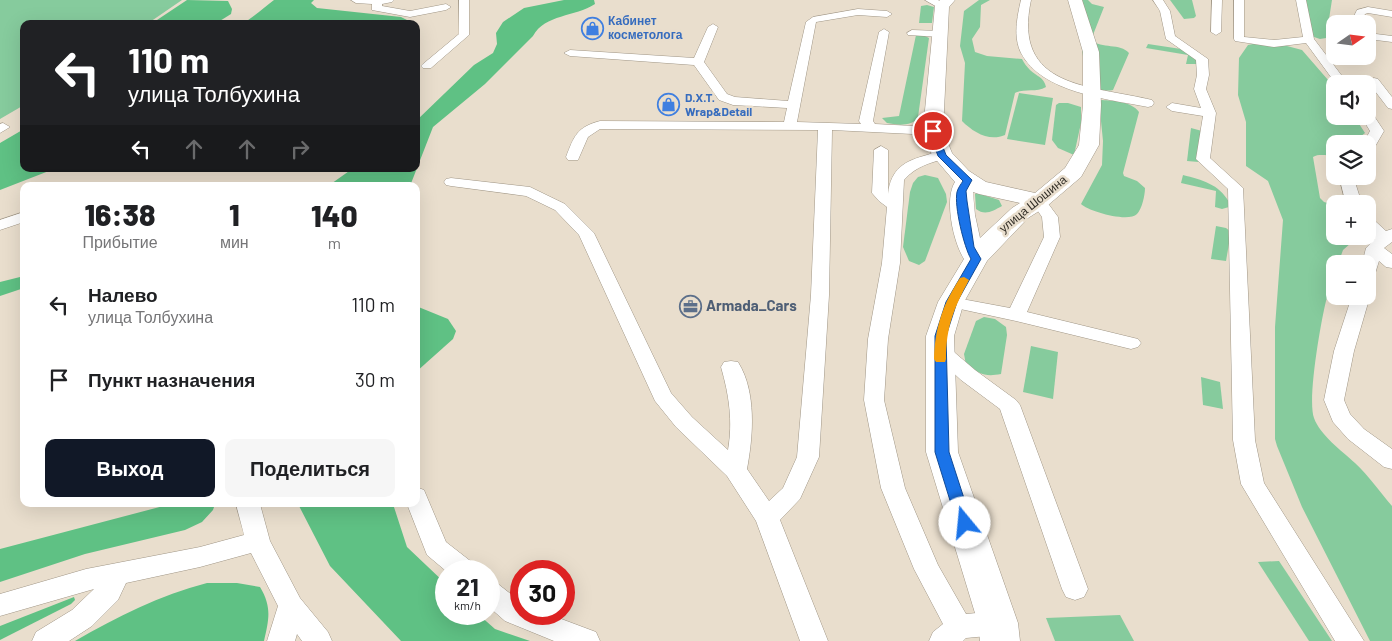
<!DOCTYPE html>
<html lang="ru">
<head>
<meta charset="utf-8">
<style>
  body { margin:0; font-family:Barlow,sans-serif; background:#f6f6f6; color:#202124; height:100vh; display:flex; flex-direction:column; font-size:19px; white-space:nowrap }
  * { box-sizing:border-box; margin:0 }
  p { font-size:16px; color:#757577 }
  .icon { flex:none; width:28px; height:28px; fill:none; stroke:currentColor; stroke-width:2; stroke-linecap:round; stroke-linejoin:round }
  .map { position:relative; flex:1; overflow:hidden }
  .drawer { position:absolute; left:20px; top:182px; width:400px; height:325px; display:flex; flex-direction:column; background:#fff; border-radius:10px; box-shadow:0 5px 20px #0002 }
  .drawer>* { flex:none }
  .guide { position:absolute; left:20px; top:20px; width:400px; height:152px; border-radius:10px; box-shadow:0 5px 20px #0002; background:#202124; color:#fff; overflow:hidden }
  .needle { width:32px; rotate:76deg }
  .buttons { position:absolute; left:1326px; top:15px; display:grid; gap:10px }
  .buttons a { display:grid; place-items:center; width:50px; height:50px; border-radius:10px; background:#fff; box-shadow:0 5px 20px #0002; font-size:25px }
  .speed { position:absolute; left:435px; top:560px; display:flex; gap:10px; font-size:25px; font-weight:700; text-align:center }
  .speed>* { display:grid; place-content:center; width:65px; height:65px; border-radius:50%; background:#fff; box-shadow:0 5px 20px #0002; line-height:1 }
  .speed small { font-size:12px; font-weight:400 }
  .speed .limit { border:8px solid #d22; background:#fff; color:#111 }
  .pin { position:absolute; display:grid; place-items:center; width:42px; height:42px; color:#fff; margin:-21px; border:2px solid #fff; border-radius:50%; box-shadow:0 1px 5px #0007 }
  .me { position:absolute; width:55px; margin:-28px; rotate:343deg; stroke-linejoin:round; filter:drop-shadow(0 0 4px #0008) }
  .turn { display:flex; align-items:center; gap:18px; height:105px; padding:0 25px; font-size:22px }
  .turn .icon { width:65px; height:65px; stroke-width:2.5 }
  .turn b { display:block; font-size:35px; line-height:42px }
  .lanes { display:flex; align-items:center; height:48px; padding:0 25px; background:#0003; justify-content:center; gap:25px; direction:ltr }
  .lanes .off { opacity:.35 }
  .eta { display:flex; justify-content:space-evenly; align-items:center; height:85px; text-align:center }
  .eta b { font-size:30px; font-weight:800; line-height:35px }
  .cta { display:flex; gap:10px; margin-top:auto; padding:10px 25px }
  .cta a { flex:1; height:58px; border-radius:10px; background:#111827; color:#fff; font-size:20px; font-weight:800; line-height:58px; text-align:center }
  .cta a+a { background:#f6f6f6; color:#202124 }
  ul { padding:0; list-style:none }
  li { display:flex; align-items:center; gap:15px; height:75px; padding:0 25px }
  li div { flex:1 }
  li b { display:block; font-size:19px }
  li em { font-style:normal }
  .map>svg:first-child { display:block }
  .green { fill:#86cb9d }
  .forest { fill:#5fc184 }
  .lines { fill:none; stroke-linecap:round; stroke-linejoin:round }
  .lane-casing { stroke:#a09686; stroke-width:1 }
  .street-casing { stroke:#a09686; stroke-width:1 }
  .lane { fill:#fff; fill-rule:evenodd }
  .street { fill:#fff; fill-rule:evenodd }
  .route { fill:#1a73e8; stroke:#114b97 }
  .slow { fill:#f59e0b }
  .labels { text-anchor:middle; stroke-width:5; stroke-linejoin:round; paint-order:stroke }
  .far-shop-label { font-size:12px; font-weight:bold; fill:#366cbe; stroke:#e9decd; text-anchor:start }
  .far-street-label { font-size:12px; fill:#322e27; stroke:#e9decd }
  .service-label { font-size:15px; font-weight:bold; fill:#4e5e75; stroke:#e9decd; text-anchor:start }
</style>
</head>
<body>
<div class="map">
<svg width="1392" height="641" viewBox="0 0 1392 641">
  <rect width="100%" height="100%" fill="#e9decd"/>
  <g class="green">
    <polygon points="0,0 182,0 147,24 24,24 24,105 0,119"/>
    <path d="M979,0H990L981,5L980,27L972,39L975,52L987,56L1022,59C1024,63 1027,67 1030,70C1036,76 1044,77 1046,87C1036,93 1025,88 1015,93L1005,135C989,142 973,132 962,121L965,63L960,46L964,11Z"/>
    <path d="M1081,0H1088L1092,4L1104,7L1091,40C1102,49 1120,43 1129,53L1113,90C1107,91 1098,91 1094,86C1079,72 1081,20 1081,0Z"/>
    <polygon points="1170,0 1192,0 1196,16 1194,18 1184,19"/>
    <polygon points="1303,0 1332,0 1326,38 1320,39 1311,36"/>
    <polygon points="927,5 934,7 932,23 919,23 921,6"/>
    <path d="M916,35L925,36L929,38L918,117C913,127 896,125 887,123L882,118L899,116Z"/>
    <polygon points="1148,44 1181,49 1198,61 1197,64 1186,64 1188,55 1146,48"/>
    <path d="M1253,44L1287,46L1302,50L1335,88V116H1354L1365,133L1351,144H1335V154C1327,157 1320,153 1313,157L1320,198L1324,202L1335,205V236H1359L1343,250L1338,264H1335C1335,277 1330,288 1326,301C1321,321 1307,400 1314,418C1320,435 1342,451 1355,463C1369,476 1380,492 1392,506V641H1370L1369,639L1302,507L1277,446L1275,439V327L1283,220L1268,181L1246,166V122L1238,95L1239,58L1248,45Z"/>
    <polygon points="1019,93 1053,98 1045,145 1007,139"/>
    <path d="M1102,100C1114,101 1131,101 1139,112L1123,173L1124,176L1137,181L1145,188C1145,195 1142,209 1137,214C1128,223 1088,211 1081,204L1102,165L1103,141L1099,101Z"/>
    <polygon points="1059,103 1068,103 1081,107 1081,123 1074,155 1058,148 1052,140 1056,105"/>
    <polygon points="1191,128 1202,131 1199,162 1187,161"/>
    <polygon points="925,175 938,178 946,194 947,202 925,261 919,265 909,261 903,247 910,192 913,183 918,177"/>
    <path d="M1183,175C1202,180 1219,184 1229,202V207L1222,209L1215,207L1216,191L1181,183Z"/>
    <path d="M977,193L999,200L1002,206C993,211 985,216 976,209L975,194Z"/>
    <polygon points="1216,226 1226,228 1231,232 1226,261 1211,259"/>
    <path d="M984,317L995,319L1006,327L1007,335L1001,374C985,377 980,374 966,365L964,354L976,321Z"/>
    <polygon points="1031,346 1058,352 1053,399 1023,392"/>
    <polygon points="1201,377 1220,382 1223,409 1203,405"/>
    <polygon points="1279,561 1332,641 1309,641 1258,562"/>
    <polygon points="1120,615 1134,641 1055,641 1046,618"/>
  </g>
  <g class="forest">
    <polygon points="187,0 228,1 232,9 231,14 215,24 151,24"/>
    <path d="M274,0H314L311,3L317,8L401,17L415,24H242C254,17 263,8 274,0Z"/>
    <path d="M564,0H594L595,4C575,17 545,14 533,36L485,84L433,127L410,186H328L352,169H416V121L474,65L493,53L497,44L496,33L503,22L524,8Z"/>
    <polygon points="24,129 24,169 54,169 0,190 0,143"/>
    <polygon points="24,276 24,288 0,296 0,282"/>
    <polygon points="416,306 448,319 456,331 453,339 416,372"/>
    <polygon points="171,504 215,504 213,510 202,522 185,530 85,554 0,582 0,549"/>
    <polygon points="298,504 393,504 407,547 446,584 446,614 478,614 495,629 530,641 401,641 330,566"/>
    <path d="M207,583H237L260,587C272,607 269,619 264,641H75C117,617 160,595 207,583Z"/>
    <polygon points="74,597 75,600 71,604 0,640 0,626"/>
  </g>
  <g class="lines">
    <defs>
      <g id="lane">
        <polygon points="351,0 394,0 392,2 382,4 382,6 410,11 446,4 451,7 446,10 410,17 372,10 372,4 356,3"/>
        <polygon points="459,0 469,0 469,35 431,68 423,68 421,66 423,64 459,34"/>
        <polygon points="925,0 938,0 947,6 945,8 939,8"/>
        <path d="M1021,0H1031C1012,89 1090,85 1152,100L1154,103L1152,106L1148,107C1108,99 1042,93 1021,53C1013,37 1017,17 1021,0Z"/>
        <polygon points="1153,0 1163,0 1170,11 1175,36 1208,59 1209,75 1206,89 1216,113 1210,158 1243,188 1255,440 1264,483 1364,641 1335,641 1241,484 1233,440 1228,189 1196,159 1203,116 1172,111 1166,107 1172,103 1201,108 1194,89 1197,75 1196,60 1166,39 1160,11"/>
        <polygon points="1212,0 1222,0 1221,32 1216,35 1211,32"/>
        <polygon points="1234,0 1244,0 1244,37 1274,40 1303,37 1296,0 1306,0 1314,39 1348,84 1336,84 1306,43 1274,47 1235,41 1234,39"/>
        <polygon points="1368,7 1392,11 1392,17 1368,13 1365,14 1360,24 1350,24 1357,10"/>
        <path d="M858,9L887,11L892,14L887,17L858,15L816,22L797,122L861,124L859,121L879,32L884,29L889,32L873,121L875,124L933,127L940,131L933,135L832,130L829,295L819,457L800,499L780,520L828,641H800L756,521L727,476L676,427L655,401L579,235L555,210L526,196L451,186L446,185L444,182L446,179L451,178L530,187L565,204L594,233L671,393L692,417L728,450C733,421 729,395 721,367L724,362L731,361L738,362C757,392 753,437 747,469L769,501L783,488L797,457L811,295L818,130L600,129L588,137L578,160H568L566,157C574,136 577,127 600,121L784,122L787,108L733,105L719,100L694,65L570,56L564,53L570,50L694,58L708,27L713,24L718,27L704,62L727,94L735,97L788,101L806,22L813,17Z"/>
        <polygon points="912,30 940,31 945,34 940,37 908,35 907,33"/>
        <polygon points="1368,33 1392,36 1392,42 1368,39"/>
        <polygon points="1374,78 1378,79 1392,97 1392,109 1388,108 1368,82"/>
        <polygon points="1368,112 1372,113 1384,131 1373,150 1368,151 1368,144 1363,144 1370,131 1361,116 1368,116"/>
        <polygon points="3,123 10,127 0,133 0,124"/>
        <path d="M881,146L888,150V194C891,168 905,161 927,155C934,153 940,150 947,152L949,155L947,158C930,163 916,166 904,180L900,263L888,339L884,400L905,488L938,565L966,614L998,611L1008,615L1012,623L1008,631L998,635L966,638L963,641H929L933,632L943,624L914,569L881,488L864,400L868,339L882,263L887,207L879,201L872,193L874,150Z"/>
        <polygon points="1339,176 1353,176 1362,204 1346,204"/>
        <polygon points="1039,196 1044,198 1058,217 1060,237 1027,312 1138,339 1141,343 1138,347 1131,349 1016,321 951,307 945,306 942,302 945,298 951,297 1010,308 1044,237 1042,217 1031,201 1034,198"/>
        <polygon points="24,212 24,222 0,230 0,220"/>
        <polygon points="1368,218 1374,220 1386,231 1392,229 1392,242 1384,248 1392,254 1392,268 1386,267 1379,261 1374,277 1368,278 1368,264 1362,264 1366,248 1375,239 1368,231"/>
        <polygon points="1368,292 1370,296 1354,351 1344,400 1350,414 1364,429 1392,449 1392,469 1384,467 1348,439 1333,422 1324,400 1334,351 1352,296 1368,296"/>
        <polygon points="940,344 947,346 975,370 1016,400 1020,405 1088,589 1084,597 1075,600 1066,597 1062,589 1000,409 961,380 933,354 930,350 933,346"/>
        <polygon points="416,487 424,490 446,542 473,563 477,571 446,571 427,555 407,504 416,504"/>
        <polygon points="236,504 260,504 270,541 300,598 328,632 332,641 302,641 297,634 295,641 267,641 278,606 251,553 200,567 126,583 118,600 92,626 69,641 32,641 36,632 72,610 94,589 0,616 0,594 86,569 200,547 244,535"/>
        <polygon points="489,581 498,584 521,602 521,614 548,614 596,632 600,641 554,641 505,621 489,607"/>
      </g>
      <path id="street" d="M940,0H955L949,7L943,131L952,153L969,171L986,182L1035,193L1065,168L1079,145L1083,105V52L1068,0H1082L1099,52L1101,105L1099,145L1081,177L1047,206L1028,218L987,261L964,302L954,336L958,452L1018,623L1020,641H980L978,623L926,452V336L938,302L964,259C953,242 944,199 955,182L932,155L923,131L935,6ZM973,192L979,194L1020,203L1012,208L980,238L975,215Z"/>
    </defs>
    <use href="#lane" class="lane-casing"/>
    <use href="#street" class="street-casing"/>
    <use href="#lane" class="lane"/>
    <use href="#street" class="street"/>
  </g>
  <path class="route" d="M930,129H936L946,155L972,180L966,191L967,201L974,247L981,259L957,302L946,336L949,452L972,523L970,527L965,529L959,527L957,523L935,452V336L946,302L971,259C964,247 954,206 957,192C958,188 961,184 963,181L938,156L929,131Z"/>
  <path class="slow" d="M964,277L969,280C954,308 946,327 946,359L945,362H936L934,359C935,327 943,304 960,278Z"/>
  <defs>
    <symbol id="shop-ring" viewBox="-11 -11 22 22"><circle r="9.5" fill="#e9decd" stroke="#3f7fe0" stroke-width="1.5"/><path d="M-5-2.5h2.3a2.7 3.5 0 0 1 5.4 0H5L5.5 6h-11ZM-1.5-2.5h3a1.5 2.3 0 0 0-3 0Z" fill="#3f7fe0"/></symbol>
    <symbol id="office-ring" viewBox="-11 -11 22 22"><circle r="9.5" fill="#e9decd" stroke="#5c6f8a" stroke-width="1.5"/><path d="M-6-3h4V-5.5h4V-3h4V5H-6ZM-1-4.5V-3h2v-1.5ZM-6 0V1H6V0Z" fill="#5c6f8a"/></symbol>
  </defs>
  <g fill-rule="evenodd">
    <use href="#shop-ring" x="580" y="16" width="25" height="25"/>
    <use href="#shop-ring" x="656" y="92" width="25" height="25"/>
    <use href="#office-ring" x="678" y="294" width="25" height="25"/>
  </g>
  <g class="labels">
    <g class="far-shop-label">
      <text x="608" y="25">Кабинет<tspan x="608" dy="14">косметолога</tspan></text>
      <text x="685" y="102">D.X.T.<tspan x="685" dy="14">Wrap&amp;Detail</tspan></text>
    </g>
    <g class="far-street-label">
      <text transform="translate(1033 204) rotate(-39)" y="4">улица Шошина</text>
    </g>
    <g class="service-label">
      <text x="706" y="311">Armada_Cars</text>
    </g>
  </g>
</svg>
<div class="buttons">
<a><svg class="needle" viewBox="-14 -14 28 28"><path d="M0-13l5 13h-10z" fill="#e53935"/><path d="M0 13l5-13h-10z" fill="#757577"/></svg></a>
<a><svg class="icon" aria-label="sound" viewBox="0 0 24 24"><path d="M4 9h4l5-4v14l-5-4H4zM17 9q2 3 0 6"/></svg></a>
<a><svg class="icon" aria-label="layers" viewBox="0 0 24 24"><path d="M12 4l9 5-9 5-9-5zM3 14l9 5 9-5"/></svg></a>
<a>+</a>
<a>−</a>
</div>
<div class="speed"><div>21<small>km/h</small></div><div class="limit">30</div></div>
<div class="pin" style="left:933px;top:131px;background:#d93025"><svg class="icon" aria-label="arrive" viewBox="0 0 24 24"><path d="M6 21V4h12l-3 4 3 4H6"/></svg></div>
<svg class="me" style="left:965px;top:523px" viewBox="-20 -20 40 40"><circle r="19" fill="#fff"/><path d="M0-13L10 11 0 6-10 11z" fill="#1a73e8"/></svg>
<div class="guide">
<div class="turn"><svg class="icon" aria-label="left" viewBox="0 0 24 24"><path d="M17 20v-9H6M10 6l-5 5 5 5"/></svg><div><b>110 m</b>улица Толбухина</div></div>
<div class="lanes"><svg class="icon" aria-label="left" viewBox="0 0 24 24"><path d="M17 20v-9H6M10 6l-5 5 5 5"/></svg><svg class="icon off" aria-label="ahead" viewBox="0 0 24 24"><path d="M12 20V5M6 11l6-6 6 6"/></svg><svg class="icon off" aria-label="ahead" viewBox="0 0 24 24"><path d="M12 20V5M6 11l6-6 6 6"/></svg><svg class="icon off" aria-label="right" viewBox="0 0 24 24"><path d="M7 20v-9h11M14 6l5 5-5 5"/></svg></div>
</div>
<section class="drawer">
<div class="eta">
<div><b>16:38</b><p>Прибытие</p></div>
<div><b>1</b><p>мин</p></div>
<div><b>140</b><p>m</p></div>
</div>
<ul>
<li><svg class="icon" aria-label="left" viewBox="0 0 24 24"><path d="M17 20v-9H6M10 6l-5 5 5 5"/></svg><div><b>Налево</b><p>улица Толбухина</p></div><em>110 m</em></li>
<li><svg class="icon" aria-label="arrive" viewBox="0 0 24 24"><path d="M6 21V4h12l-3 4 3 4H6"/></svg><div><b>Пункт назначения</b></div><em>30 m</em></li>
</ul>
<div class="cta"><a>Выход</a><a>Поделиться</a></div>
</section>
</div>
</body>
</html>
